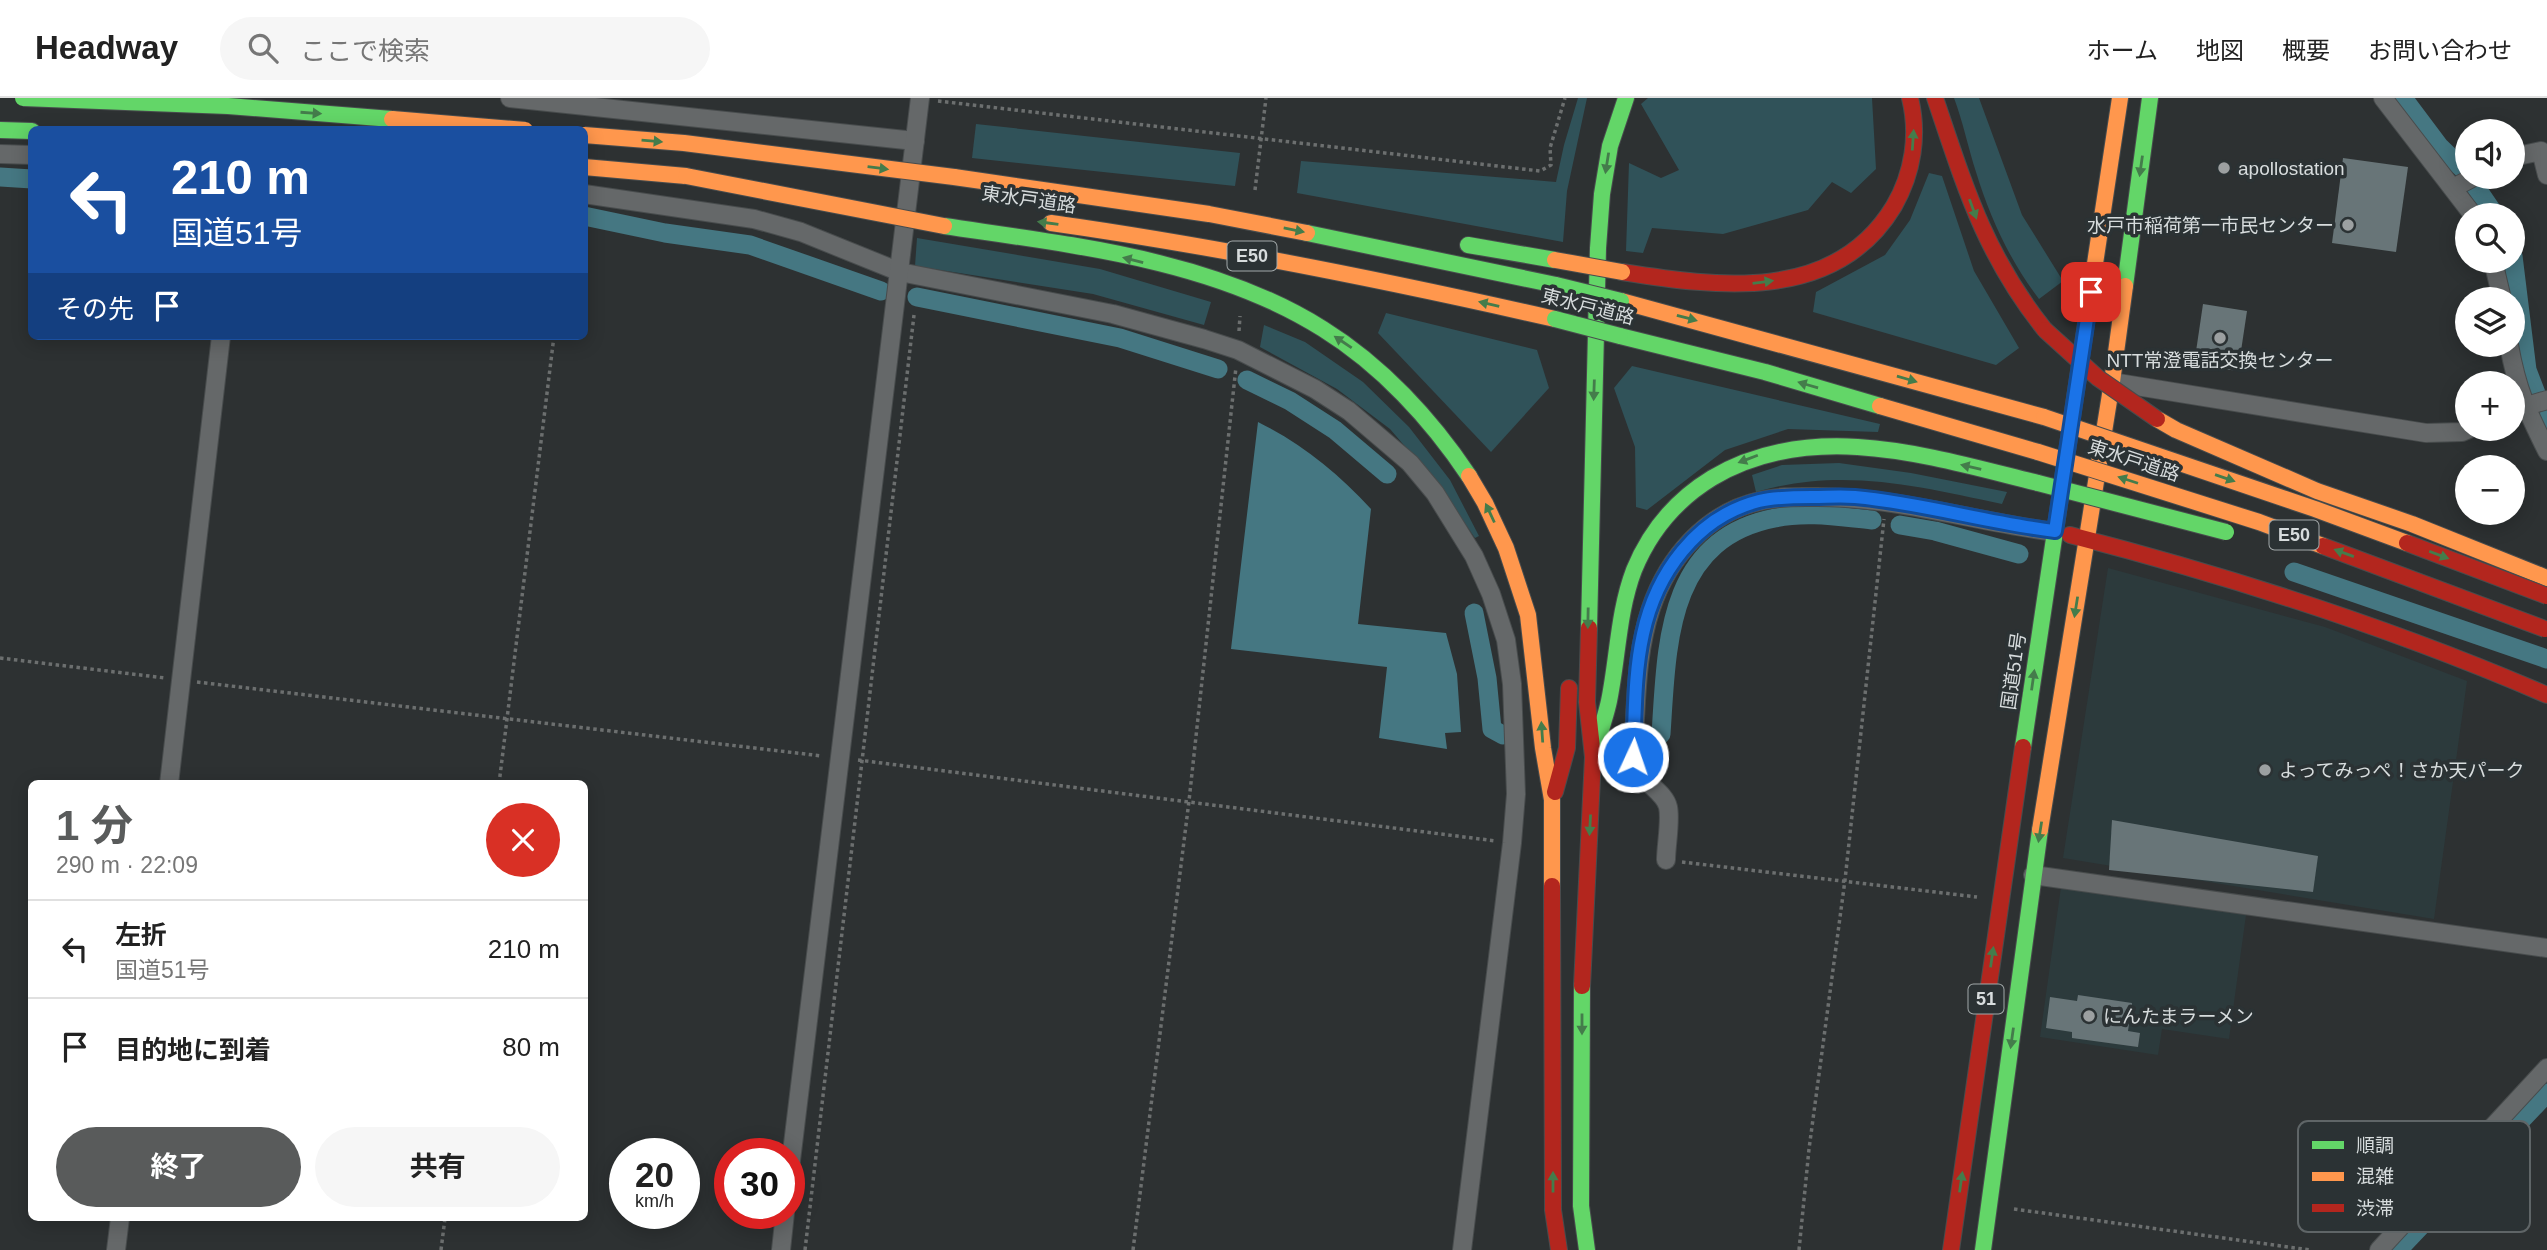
<!DOCTYPE html>
<html lang="ja">
<head>
<meta charset="utf-8">
<style>
  body { margin:0; font-family:Helvetica,"Noto Sans JP",sans-serif; background:#f6f6f6; color:#222; height:100vh; display:flex; flex-direction:column; font-size:26px; white-space:nowrap }
  * { box-sizing:border-box; margin:0 }
  p { font-size:23px; color:#767676 }
  .icon { flex:none; width:38px; height:38px; fill:none; stroke:currentColor; stroke-width:2; stroke-linecap:round; stroke-linejoin:round }
  .map { position:relative; flex:1; overflow:hidden }
  .side { position:absolute; left:28px; top:682px; width:560px; height:441px; display:flex; flex-direction:column; background:#fff; border-radius:10px; box-shadow:0 4px 18px #0003 }
  .side>* { flex:none }
  .top-card { position:absolute; left:28px; top:28px; width:560px; height:214px; border-radius:10px; box-shadow:0 4px 18px #0003; background:#1a4fa0; color:#fff; overflow:hidden }
  .buttons { position:absolute; left:2455px; top:21px; display:grid; gap:14px }
  .buttons a { display:grid; place-items:center; width:70px; height:70px; border-radius:50%; background:#fff; box-shadow:0 4px 18px #0003; font-size:35px }
  .speed { position:absolute; left:609px; top:1040px; display:flex; gap:14px; font-size:35px; font-weight:700; text-align:center }
  .speed>* { display:grid; place-content:center; width:91px; height:91px; border-radius:50%; background:#fff; box-shadow:0 4px 18px #0003; line-height:1 }
  .speed small { font-size:18px; font-weight:400 }
  .speed .limit { border:10px solid #d22; background:#fff; color:#111 }
  .pin { position:absolute; display:grid; place-items:center; width:60px; height:60px; color:#fff; margin:-30px; border-radius:14px; box-shadow:0 4px 10px #0006 }
  .me { position:absolute; width:77px; margin:-38px; rotate:3deg; stroke-linejoin:round; filter:drop-shadow(0 0 5px #0008) }
  .turn { display:flex; align-items:center; gap:24px; height:147px; padding:0 28px; font-size:32px }
  .turn .icon { width:91px; height:91px; stroke-width:2.5 }
  .turn b { display:block; font-size:49px; line-height:60px }
  .then { display:flex; align-items:center; height:66px; padding:0 28px; background:#0003; gap:14px; font-size:26px }
  .round { display:grid; place-items:center; flex:none; width:74px; height:74px; border-radius:37px; background:#f6f6f6 }
  .headline { display:flex; align-items:center; justify-content:space-between; height:119px; padding:0 28px }
  h1 { font-size:42px; font-weight:700; line-height:52px; color:#595b5b }
  .primary-button { display:flex; gap:14px; margin-top:auto; padding:14px 28px }
  .primary-button a { flex:1; height:80px; border-radius:42px; background:#595b5b; color:#fff; font-size:28px; font-weight:700; line-height:80px; text-align:center }
  .primary-button a+a { background:#f6f6f6; color:#222 }
  ul { padding:0; list-style:none }
  li { display:flex; align-items:center; gap:21px; height:98px; padding:0 28px; border-top:2px solid #e0e0e0 }
  li div { flex:1 }
  li b { display:block; font-size:26px }
  li em { font-style:normal }
  header { display:flex; align-items:center; gap:42px; box-sizing:border-box; height:98px; padding:0 35px; background:#fff; border-bottom:2px solid #e0e0e0 }
  header strong { font-size:33px }
  nav { display:flex; gap:38px; margin-inline-start:auto; font-size:24px }
  .search { width:490px; height:63px; background:#f6f6f6; display:flex; align-items:center; gap:18px; box-sizing:border-box; padding:0 24px; border-radius:38px; color:#767676; font-size:26px }
  .map>svg:first-child { display:block }
  .built { fill:#2c3a3c }
  .green { fill:#305259 }
  .water { fill:#457782 }
  .lines { fill:none; stroke-linecap:round; stroke-linejoin:round }
  .canal { stroke:#457782; stroke-width:19 }
  .building { fill:#687578 }
  .street-casing { stroke:#484c4d; stroke-width:20 }
  .fast-casing { stroke:#484c4d; stroke-width:18 }
  .slow-casing { stroke:#484c4d; stroke-width:18 }
  .jam-casing { stroke:#484c4d; stroke-width:18 }
  .path { stroke:#6c6f6f; stroke-width:3.5; stroke-dasharray:3.5 3.5; stroke-linecap:butt }
  .street { stroke:#656869; stroke-width:18 }
  .fast { stroke:#63d668; stroke-width:16 }
  .slow { stroke:#ff974d; stroke-width:16 }
  .jam { stroke:#b3261e; stroke-width:16 }
  .fast-bridge-casing { stroke:#484c4d; stroke-width:18; stroke-linecap:butt }
  .slow-bridge-casing { stroke:#484c4d; stroke-width:18; stroke-linecap:butt }
  .jam-bridge-casing { stroke:#484c4d; stroke-width:18; stroke-linecap:butt }
  .fast-bridge { stroke:#63d668; stroke-width:16 }
  .slow-bridge { stroke:#ff974d; stroke-width:16 }
  .jam-bridge { stroke:#b3261e; stroke-width:16 }
  .oneway { fill:#447c4b }
  .route-casing { stroke:#114b97; stroke-width:18 }
  .route { stroke:#1a73e8; stroke-width:12 }
  .poi-dot { fill:#9ca0a1; stroke:#2b3234; stroke-width:2.5 }
  .labels { text-anchor:middle; stroke-width:7; stroke-linejoin:round; paint-order:stroke }
  .shield { fill:#2b3234; stroke:#a3a9aa; stroke-width:2 }
  .shield-label { font-size:18px; font-weight:bold; fill:#d7dcdd }
  .poi-label { font-size:19px; fill:#d7dcdd; stroke:#2b3234; text-anchor:start }
  .street-label { font-size:19px; fill:#d7dcdd; stroke:#2b3234 }
  .key { fill:#2b3234; stroke:#5f6567; stroke-width:2 }
  .key-label { font-size:19px; fill:#d7dcdd }
</style>
</head>
<body>
<header>
<strong>Headway</strong>
<div class="search"><svg class="icon" aria-label="search" viewBox="0 0 24 24"><circle cx="10" cy="10" r="6"/><path d="M15 15l6 6"/></svg>ここで検索</div>
<nav><a>ホーム</a><a>地図</a><a>概要</a><a>お問い合わせ</a></nav>
</header>
<div class="map">
<svg width="2547" height="1152" viewBox="0 0 2547 1152">
  <rect width="100%" height="100%" fill="#2d3132"/>
  <g class="built">
    <polygon points="2108,470 2325,529 2467,583 2434,821 2063,760"/>
    <polygon points="2061,789 2246,817 2229,941 2162,931 2158,957 2040,939"/>
  </g>
  <g class="green">
    <polygon points="1578,0 1587,0 1567,93 1563,144 1297,95 1301,63 1556,84 1564,47"/>
    <polygon points="1648,0 1872,0 1876,71 1851,95 1832,84 1808,112 1723,136 1652,130 1643,155 1626,153 1629,65 1661,80 1679,72 1641,6"/>
    <path d="M1954,0H1979L2022,117L2063,183L2039,201C2010,163 1990,120 1976,74C1968,49 1963,24 1954,0Z"/>
    <polygon points="976,26 1240,55 1235,88 972,60"/>
    <polygon points="1929,75 1942,78 1974,173 2019,250 1996,267 1813,214 1816,194 1885,157 1910,122"/>
    <polygon points="917,140 1100,171 1211,204 1204,227 1093,196 915,168"/>
    <polygon points="1386,215 1537,252 1549,290 1491,354 1378,235"/>
    <polygon points="1264,227 1305,244 1363,284 1409,329 1450,382 1479,438 1475,440 1440,389 1390,331 1337,291 1260,249"/>
    <polygon points="1632,268 1880,326 1878,334 1788,331 1725,352 1647,412 1636,409 1635,349 1614,290"/>
    <path d="M1839,365L1911,375L2007,394L2002,406C1917,388 1842,369 1756,394L1752,377L1782,367Z"/>
  </g>
  <path class="water" d="M1258,324C1302,346 1337,374 1371,411L1358,526L1446,535L1457,576L1461,634L1445,635L1447,651L1379,640L1387,569L1231,551Z"/>
  <g class="lines">
    <g class="canal">
      <polyline points="2403,0 2439,48 2468,76"/>
      <polyline points="0,79 32,81"/>
      <polyline points="2469,79 2495,117"/>
      <polyline points="584,118 665,135 750,147 881,193"/>
      <polyline points="2513,158 2527,272 2547,324"/>
      <polyline points="917,199 1120,240 1218,271"/>
      <polyline points="1247,282 1290,303 1335,332 1387,376"/>
      <polyline points="1900,427 1935,433 2019,456"/>
      <polyline points="2294,474 2547,561"/>
      <polyline points="1474,515 1487,580 1492,631 1503,637"/>
      <path d="M1649,640L1656,641L1661,636C1667,547 1666,441 1775,420C1807,413 1840,419 1872,422"/>
      <polyline points="2398,1152 2547,995"/>
    </g>
  </g>
  <g class="building">
    <polygon points="2343,60 2408,69 2396,154 2332,145"/>
    <polygon points="2203,206 2247,213 2238,273 2194,267"/>
    <polygon points="2112,722 2318,758 2313,794 2109,772"/>
    <polygon points="2078,897 2132,905 2128,933 2140,935 2138,949 2072,940 2072,934 2046,930 2050,899 2077,903"/>
  </g>
  <g class="lines">
    <defs>
      <g id="street">
        <polyline points="510,0 915,43"/>
        <polyline points="2383,0 2473,117"/>
        <polyline points="0,56 32,57"/>
        <polyline points="2513,59 2541,53 2547,77"/>
        <polyline points="2453,90 2474,79"/>
        <polyline points="584,96 754,121 801,134 900,174 1113,216 1204,241 1238,252 1315,291 1349,313 1410,365 1435,395 1474,458 1491,496 1506,542 1512,586 1516,696 1512,745 1462,1152"/>
        <polyline points="2493,163 2502,201"/>
        <path d="M2509,247C2517,292 2527,313 2547,353"/>
        <polyline points="2112,284 2426,335 2462,334 2469,331"/>
        <polyline points="2513,312 2547,302"/>
        <polyline points="169,686 221,238"/>
        <path d="M1666,762C1666,748 1671,722 1668,709C1664,691 1636,684 1633,657C1632,645 1635,632 1635,620C1637,582 1639,546 1651,510C1668,460 1706,415 1760,403C1779,398 1799,399 1818,399C1898,399 1976,424 2055,434"/>
        <polyline points="2033,777 2547,850"/>
        <polyline points="789,1079 920,0"/>
        <polyline points="116,1152 120,1120"/>
        <polyline points="781,1152 785,1115"/>
        <polyline points="2379,1152 2547,970"/>
      </g>
      <g id="fast">
        <polyline points="0,32 32,33"/>
        <path d="M944,128C1071,147 1212,161 1323,231C1381,267 1431,321 1469,378"/>
        <polyline points="1307,135 1556,187"/>
        <polyline points="1468,147 1555,162"/>
        <polyline points="2125,188 2150,0"/>
        <polyline points="1620,238 1765,274 1880,308"/>
        <polyline points="1589,530 1598,150 1602,96 1610,48 1626,0"/>
        <path d="M1598,644C1601,630 1606,617 1609,603C1618,559 1618,514 1634,472C1650,433 1676,402 1712,380C1813,320 1932,359 2038,385"/>
        <polyline points="2023,649 2088,212"/>
        <polyline points="1582,888 1581,1108 1587,1152"/>
        <polyline points="1983,1152 2040,732"/>
      </g>
      <g id="slow">
        <polyline points="584,69 686,78"/>
        <polyline points="954,79 1209,116 1307,135"/>
        <path d="M1051,125C1221,149 1388,183 1555,221"/>
        <polyline points="1621,203 2044,319"/>
        <polyline points="2088,212 2120,0"/>
        <polyline points="1880,308 2038,354"/>
        <polyline points="2157,321 2176,332 2317,393 2412,426 2547,480"/>
        <polyline points="1469,378 1485,405 1506,450 1528,517 1543,650 1552,702 1552,788"/>
        <polyline points="2040,732 2112,284 2125,188"/>
      </g>
      <g id="jam">
        <path d="M1935,0C1965,89 1985,157 2045,232"/>
        <path d="M1622,174C1717,189 1835,206 1894,108C1913,75 1919,37 1910,0"/>
        <path d="M2070,437C2233,479 2392,530 2547,597"/>
        <polyline points="1555,694 1567,650 1569,590"/>
        <polyline points="1552,788 1553,1112 1559,1152"/>
        <polyline points="1582,888 1593,659 1587,604 1589,530"/>
        <polyline points="1951,1152 2023,649"/>
      </g>
    </defs>
    <use href="#street" class="street-casing"/>
    <use href="#fast" class="fast-casing"/>
    <use href="#slow" class="slow-casing"/>
    <use href="#jam" class="jam-casing"/>
    <g class="path">
      <polyline points="938,3 1540,73 1551,67 1550,50 1565,0"/>
      <polyline points="1255,92 1266,0"/>
      <polyline points="1239,233 1240,218"/>
      <polyline points="0,560 165,580"/>
      <polyline points="197,584 822,658"/>
      <polyline points="858,662 1496,743"/>
      <polyline points="499,686 554,238"/>
      <polyline points="1682,764 1977,799"/>
      <polyline points="2014,1111 2310,1152"/>
      <polyline points="441,1152 445,1120"/>
      <polyline points="805,1152 914,217"/>
      <polyline points="1133,1152 1189,703 1236,269"/>
      <polyline points="1799,1152 1809,1051 1845,782 1884,421"/>
    </g>
    <use href="#street" class="street"/>
    <use href="#fast" class="fast"/>
    <use href="#slow" class="slow"/>
    <use href="#jam" class="jam"/>
    <defs>
      <g id="fast-bridge">
        <polyline points="23,0 228,8 392,21"/>
        <polyline points="1556,187 1621,203"/>
        <polyline points="1555,221 1620,238"/>
        <polyline points="2038,385 2226,434"/>
      </g>
      <g id="slow-bridge">
        <polyline points="392,21 525,32"/>
        <polyline points="584,37 684,45 954,79"/>
        <polyline points="686,78 944,128"/>
        <polyline points="1555,162 1622,174"/>
        <polyline points="2044,319 2315,411 2407,445"/>
        <polyline points="2038,354 2259,424 2323,448"/>
      </g>
      <g id="jam-bridge">
        <polyline points="2045,232 2098,280 2157,321"/>
        <polyline points="2407,445 2547,498"/>
        <polyline points="2323,448 2545,531"/>
      </g>
    </defs>
    <use href="#fast-bridge" class="fast-bridge-casing"/>
    <use href="#slow-bridge" class="slow-bridge-casing"/>
    <use href="#jam-bridge" class="jam-bridge-casing"/>
    <use href="#fast-bridge" class="fast-bridge"/>
    <use href="#slow-bridge" class="slow-bridge"/>
    <use href="#jam-bridge" class="jam-bridge"/>
  </g>
  <defs><path id="oneway-solid" d="M-6-.8H1V-3.2L6.5 0L1 3.2V.8H-6Z" transform="scale(1.75)"/></defs>
  <g class="oneway">
    <use href="#oneway-solid" transform="translate(311 15) rotate(4)"/>
    <use href="#oneway-solid" transform="translate(1913 42) rotate(-86)"/>
    <use href="#oneway-solid" transform="translate(652 43) rotate(5)"/>
    <use href="#oneway-solid" transform="translate(1607 65) rotate(99)"/>
    <use href="#oneway-solid" transform="translate(2141 68) rotate(98)"/>
    <use href="#oneway-solid" transform="translate(878 70) rotate(7)"/>
    <use href="#oneway-solid" transform="translate(1973 111) rotate(70)"/>
    <use href="#oneway-solid" transform="translate(1048 125) rotate(-172)"/>
    <use href="#oneway-solid" transform="translate(1294 132) rotate(11)"/>
    <use href="#oneway-solid" transform="translate(1133 162) rotate(-166)"/>
    <use href="#oneway-solid" transform="translate(1763 184) rotate(-7)"/>
    <use href="#oneway-solid" transform="translate(1489 206) rotate(-167)"/>
    <use href="#oneway-solid" transform="translate(1687 220) rotate(15)"/>
    <use href="#oneway-solid" transform="translate(1343 244) rotate(-146)"/>
    <use href="#oneway-solid" transform="translate(1907 281) rotate(16)"/>
    <use href="#oneway-solid" transform="translate(1808 287) rotate(-164)"/>
    <use href="#oneway-solid" transform="translate(1594 292) rotate(92)"/>
    <use href="#oneway-solid" transform="translate(1748 361) rotate(159)"/>
    <use href="#oneway-solid" transform="translate(1971 369) rotate(-167)"/>
    <use href="#oneway-solid" transform="translate(2225 380) rotate(19)"/>
    <use href="#oneway-solid" transform="translate(2128 382) rotate(-162)"/>
    <use href="#oneway-solid" transform="translate(1490 415) rotate(-115)"/>
    <use href="#oneway-solid" transform="translate(2344 455) rotate(-160)"/>
    <use href="#oneway-solid" transform="translate(2439 457) rotate(21)"/>
    <use href="#oneway-solid" transform="translate(2076 509) rotate(99)"/>
    <use href="#oneway-solid" transform="translate(1588 520) rotate(91)"/>
    <use href="#oneway-solid" transform="translate(2033 582) rotate(-82)"/>
    <use href="#oneway-solid" transform="translate(1542 634) rotate(-94)"/>
    <use href="#oneway-solid" transform="translate(1590 727) rotate(93)"/>
    <use href="#oneway-solid" transform="translate(2040 734) rotate(99)"/>
    <use href="#oneway-solid" transform="translate(1992 859) rotate(-82)"/>
    <use href="#oneway-solid" transform="translate(1582 926) rotate(90)"/>
    <use href="#oneway-solid" transform="translate(2012 940) rotate(98)"/>
    <use href="#oneway-solid" transform="translate(1553 1084) rotate(-90)"/>
    <use href="#oneway-solid" transform="translate(1961 1084) rotate(-82)"/>
  </g>
  <g class="lines">
    <defs>
      <path id="route" d="M1633,659C1635,619 1634,576 1643,536C1656,476 1696,419 1759,403C1776,399 1795,399 1812,399C1827,399 1841,398 1855,399C1922,405 1988,425 2055,433L2091,194"/>
    </defs>
    <use href="#route" class="route-casing"/>
    <use href="#route" class="route"/>
  </g>
  <g class="poi-dot">
    <circle cx="2224" cy="70" r="7"/>
    <circle cx="2348" cy="127" r="7"/>
    <circle cx="2220" cy="240" r="7"/>
    <circle cx="2265" cy="672" r="7"/>
    <circle cx="2089" cy="918" r="7"/>
  </g>
  <g class="labels">
    <g class="shield">
      <rect x="1227.5" y="143.5" width="49" height="29" rx="5"/>
      <rect x="2269.5" y="422.5" width="49" height="29" rx="5"/>
      <rect x="1968.5" y="886.5" width="35" height="29" rx="5"/>
    </g>
    <g class="shield-label">
      <text x="1252" y="164">E50</text>
      <text x="2294" y="443">E50</text>
      <text x="1986" y="907">51</text>
    </g>
    <g class="poi-label">
      <text x="2238" y="77">apollostation</text>
      <text x="2334" y="134" text-anchor="end">水戸市稲荷第一市民センター</text>
      <text x="2220" y="269" text-anchor="middle">NTT常澄電話交換センター</text>
      <text x="2279" y="679">よってみっぺ！さか天パーク</text>
      <text x="2103" y="925">にんたまラーメン</text>
    </g>
    <g class="street-label">
      <text transform="translate(1029 101) rotate(8)" y="7">東水戸道路</text>
      <text transform="translate(1588 208) rotate(14)" y="7">東水戸道路</text>
      <text transform="translate(2134 362) rotate(18)" y="7">東水戸道路</text>
      <text transform="translate(2013 573) rotate(-82)" y="7">国道51号</text>
    </g>
  </g>
  <rect x="2298" y="1023" width="232" height="111" rx="10" class="key"/>
  <rect x="2312" y="1043" width="32" height="8" fill="#63d668"/>
  <rect x="2312" y="1074" width="32" height="9" fill="#ff974d"/>
  <rect x="2312" y="1106" width="32" height="8" fill="#b3261e"/>
  <g class="key-label">
    <text x="2356" y="1054">順調</text>
    <text x="2356" y="1085">混雑</text>
    <text x="2356" y="1117">渋滞</text>
  </g>
</svg>
<div class="buttons">
<a><svg class="icon" aria-label="sound" viewBox="0 0 24 24"><path d="M4 9h4l5-4v14l-5-4H4zM17 9q2 3 0 6"/></svg></a>
<a><svg class="icon" aria-label="search" viewBox="0 0 24 24"><circle cx="10" cy="10" r="6"/><path d="M15 15l6 6"/></svg></a>
<a><svg class="icon" aria-label="layers" viewBox="0 0 24 24"><path d="M12 4l9 5-9 5-9-5zM3 14l9 5 9-5"/></svg></a>
<a>+</a>
<a>−</a>
</div>
<div class="speed"><div>20<small>km/h</small></div><div class="limit">30</div></div>
<div class="pin" style="left:2091px;top:194px;background:#d93025"><svg class="icon" aria-label="arrive" viewBox="0 0 24 24"><path d="M6 21V4h12l-3 4 3 4H6"/></svg></div>
<svg class="me" style="left:1633px;top:659px" viewBox="-20 -20 40 40"><circle r="17" fill="#1a73e8" stroke="#fff" stroke-width="3"/><path d="M0-11L8 9 0 5-8 9z" fill="#fff"/></svg>
<div class="top-card">
<div class="turn"><svg class="icon" aria-label="left" viewBox="0 0 24 24"><path d="M17 20v-9H6M10 6l-5 5 5 5"/></svg><div><b>210 m</b>国道51号</div></div>
<div class="then">その先<svg class="icon" aria-label="arrive" viewBox="0 0 24 24"><path d="M6 21V4h12l-3 4 3 4H6"/></svg></div>
</div>
<section class="side">
<div class="headline"><div><h1>1 分</h1><p>290 m · 22:09</p></div><a class="round" style="background:#d93025;color:#fff"><svg class="icon" aria-label="close" viewBox="0 0 24 24"><path d="M6 6l12 12M18 6L6 18"/></svg></a></div>
<ul>
<li><svg class="icon" aria-label="left" viewBox="0 0 24 24"><path d="M17 20v-9H6M10 6l-5 5 5 5"/></svg><div><b>左折</b><p>国道51号</p></div><em>210 m</em></li>
<li><svg class="icon" aria-label="arrive" viewBox="0 0 24 24"><path d="M6 21V4h12l-3 4 3 4H6"/></svg><div><b>目的地に到着</b></div><em>80 m</em></li>
</ul>
<div class="primary-button"><a>終了</a><a>共有</a></div>
</section>
</div>
</body>
</html>
